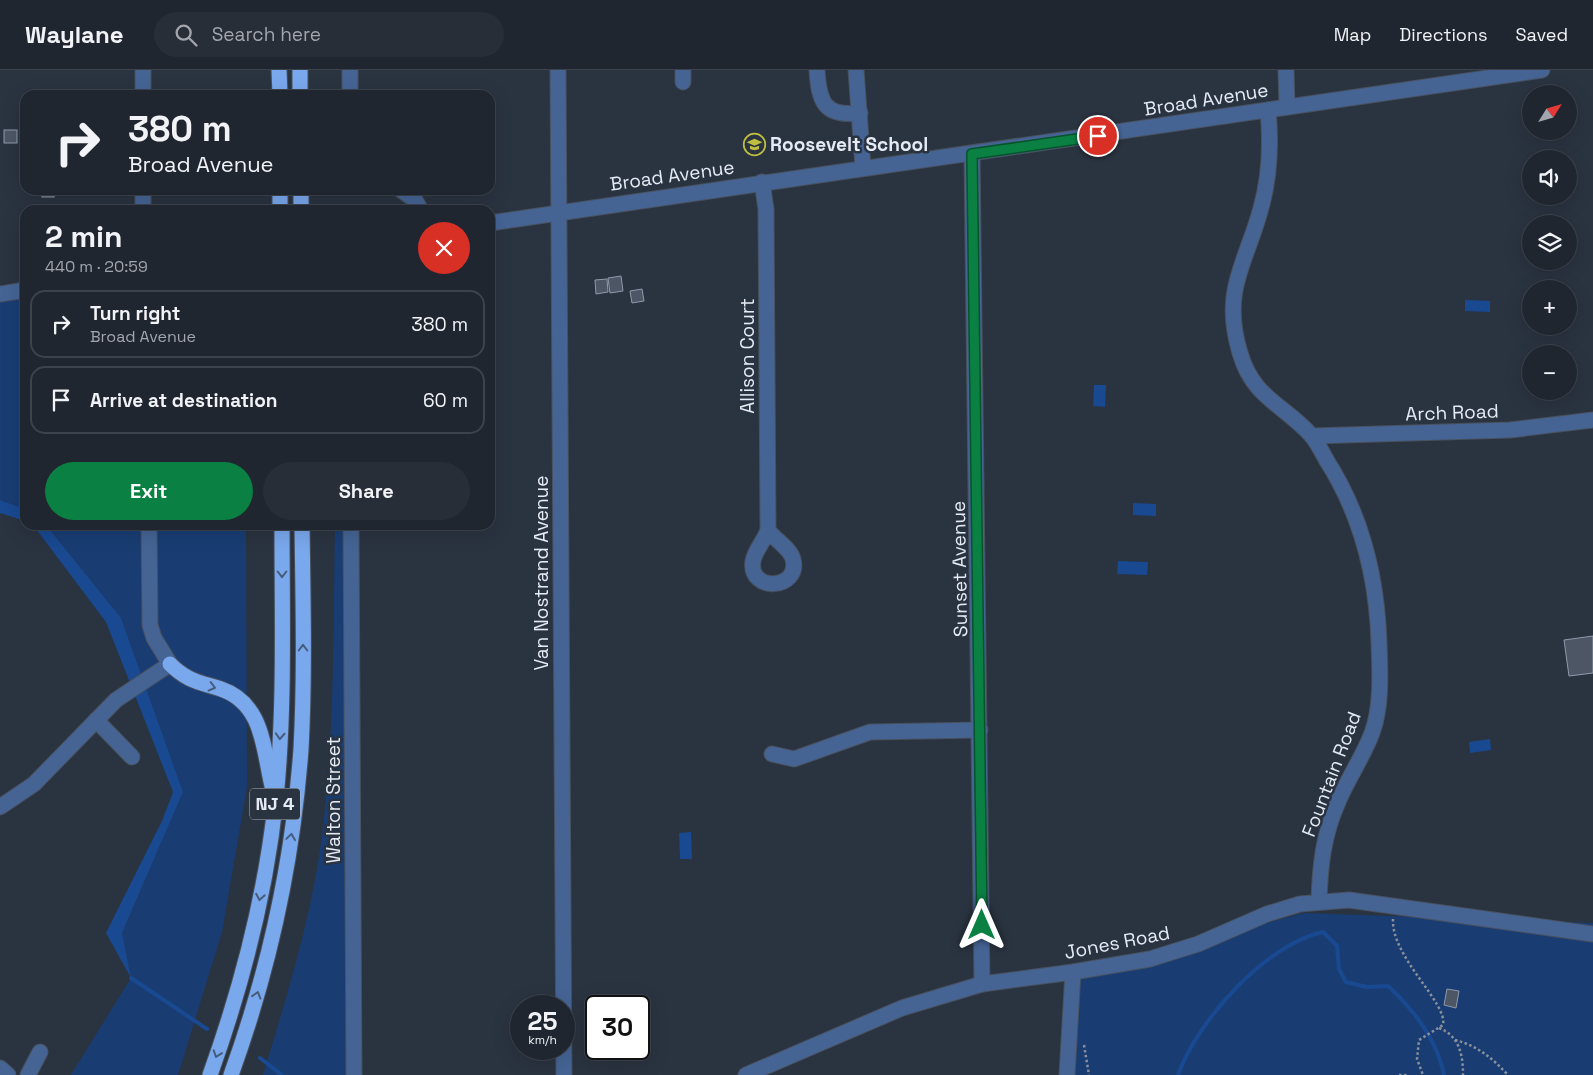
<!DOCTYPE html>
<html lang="en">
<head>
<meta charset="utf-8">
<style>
  body { margin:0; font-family:"Space Grotesk",sans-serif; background:#282e38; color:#f1f3f6; height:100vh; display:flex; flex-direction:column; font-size:19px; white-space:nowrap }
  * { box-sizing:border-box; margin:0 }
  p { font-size:16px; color:#a2a5ab }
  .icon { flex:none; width:28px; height:28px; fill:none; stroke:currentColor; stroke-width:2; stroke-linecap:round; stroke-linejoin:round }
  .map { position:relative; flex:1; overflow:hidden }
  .panel { position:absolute; left:20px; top:135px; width:475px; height:325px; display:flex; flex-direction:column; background:#202630; border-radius:15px; box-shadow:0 5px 20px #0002,0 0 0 1px #3d434c }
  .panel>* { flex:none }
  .guide { position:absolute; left:20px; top:20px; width:475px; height:105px; border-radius:15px; box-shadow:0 5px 20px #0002,0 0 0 1px #3d434c; background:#202630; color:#f1f3f6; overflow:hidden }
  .needle { width:32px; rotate:53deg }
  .buttons { position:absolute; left:1522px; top:15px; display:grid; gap:10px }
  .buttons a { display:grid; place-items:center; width:55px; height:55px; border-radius:50%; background:#202630; box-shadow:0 5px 20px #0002,0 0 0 1px #3d434c; font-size:25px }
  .speed { position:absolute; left:510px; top:925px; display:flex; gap:10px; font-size:25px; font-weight:700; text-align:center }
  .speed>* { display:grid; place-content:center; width:65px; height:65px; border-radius:50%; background:#202630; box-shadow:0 5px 20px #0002,0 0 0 1px #3d434c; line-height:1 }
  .speed small { font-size:12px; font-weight:400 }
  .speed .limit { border:2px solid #111; border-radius:8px; background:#fff; color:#111 }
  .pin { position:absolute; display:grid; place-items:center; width:42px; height:42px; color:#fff; margin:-21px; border:2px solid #fff; border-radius:50%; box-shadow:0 1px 5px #0007 }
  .me { position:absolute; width:55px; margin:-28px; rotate:0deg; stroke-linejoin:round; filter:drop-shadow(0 0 4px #0008) }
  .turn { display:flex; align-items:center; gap:18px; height:105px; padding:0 25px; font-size:22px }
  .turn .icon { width:65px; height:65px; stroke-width:2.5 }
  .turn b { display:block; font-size:35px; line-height:42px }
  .round { display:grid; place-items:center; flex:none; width:52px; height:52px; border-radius:26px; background:#282e38 }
  .headline { display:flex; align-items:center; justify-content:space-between; height:85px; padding:0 25px }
  h1 { font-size:30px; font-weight:700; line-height:38px }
  .primary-button { display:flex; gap:10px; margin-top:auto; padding:10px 25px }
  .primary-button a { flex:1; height:58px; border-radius:30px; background:#0b8043; color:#fff; font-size:20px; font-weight:700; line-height:58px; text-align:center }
  .primary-button a+a { background:#282e38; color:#f1f3f6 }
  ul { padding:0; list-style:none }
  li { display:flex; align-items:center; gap:15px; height:68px; margin:0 10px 8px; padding:0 15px; border:2px solid #3d434c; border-radius:15px }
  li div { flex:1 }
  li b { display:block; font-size:19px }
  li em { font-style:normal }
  header { display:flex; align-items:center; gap:30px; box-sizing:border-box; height:70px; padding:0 25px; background:#202630; border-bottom:1px solid #3d434c }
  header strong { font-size:24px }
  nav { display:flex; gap:28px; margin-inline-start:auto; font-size:18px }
  .search { width:350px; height:45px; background:#282e38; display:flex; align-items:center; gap:12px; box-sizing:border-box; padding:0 18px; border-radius:28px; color:#a2a5ab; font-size:19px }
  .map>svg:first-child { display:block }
  .green { fill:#193d73 }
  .water { fill:#194991 }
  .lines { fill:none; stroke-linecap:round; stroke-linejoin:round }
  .stream { stroke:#194991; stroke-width:4 }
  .building { fill:#4c5665; stroke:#8f9aaa }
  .minor-casing { stroke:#48505d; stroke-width:17 }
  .highway-casing { stroke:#48505d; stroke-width:17 }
  .path { stroke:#89909b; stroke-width:2.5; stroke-dasharray:2.5 2.5; stroke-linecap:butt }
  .minor { stroke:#456494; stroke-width:15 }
  .highway { stroke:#7aa8ed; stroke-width:15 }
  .oneway { stroke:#465c7d }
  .route-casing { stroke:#07532c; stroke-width:12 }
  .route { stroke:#0b8043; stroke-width:9 }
  .labels { text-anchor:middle; stroke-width:5; stroke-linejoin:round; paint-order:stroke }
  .shield { fill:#2a3340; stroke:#adb4be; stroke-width:1 }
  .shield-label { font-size:18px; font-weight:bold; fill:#e5ebf4 }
  .street-label { font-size:19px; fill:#e5ebf4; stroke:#2a3340 }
  .poi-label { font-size:19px; font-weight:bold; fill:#e5ebf4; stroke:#2a3340; text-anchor:start }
</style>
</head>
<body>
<header>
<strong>Waylane</strong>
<div class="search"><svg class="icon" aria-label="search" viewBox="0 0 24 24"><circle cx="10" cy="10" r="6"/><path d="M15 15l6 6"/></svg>Search here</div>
<nav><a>Map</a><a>Directions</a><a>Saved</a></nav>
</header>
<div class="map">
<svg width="1593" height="1005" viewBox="0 0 1593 1005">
  <rect width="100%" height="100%" fill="#2a3340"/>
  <g class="green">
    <polygon points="25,222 25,439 0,430 0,226"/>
    <polygon points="46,455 246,455 247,717 222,862 178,1005 71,1005 131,908 122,863 183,722 121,548"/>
    <path d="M335,455H350L353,1005H263C286,928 310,853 321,773C335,668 333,561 335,455Z"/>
    <polygon points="1304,843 1593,853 1593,1005 1065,1005 1070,905"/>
  </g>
  <g class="water">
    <polygon points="1465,230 1490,231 1490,242 1465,241"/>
    <polygon points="1094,315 1106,315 1105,337 1093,336"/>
    <polygon points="0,430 25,439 25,451 0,443"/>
    <polygon points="1133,433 1156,434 1156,446 1133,445"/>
    <polygon points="33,455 46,455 121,548 183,722 122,863 131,908 106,863 162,751 173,722 106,552"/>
    <polygon points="1118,491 1148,492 1147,505 1117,504"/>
    <polygon points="1490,669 1491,680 1470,683 1469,672"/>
    <polygon points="691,762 692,789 680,789 679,763"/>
  </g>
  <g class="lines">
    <g class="stream">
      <polyline points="131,908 207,959"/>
      <polyline points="260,988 282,1005"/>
      <path d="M1178,1005C1197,951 1266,874 1323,862L1337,876L1339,899L1346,912L1367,917L1388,916C1414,940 1437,970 1444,1005"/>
    </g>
  </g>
  <g class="building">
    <rect x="4" y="60" width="13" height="13"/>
    <rect x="42" y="120" width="12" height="7"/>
    <polygon points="621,206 623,221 610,223 608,208"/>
    <polygon points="607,209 608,222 596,224 595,210"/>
    <polygon points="642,219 644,231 632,233 630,221"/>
    <polygon points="1593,566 1593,603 1569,606 1564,570"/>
    <polygon points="1447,919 1459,921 1456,938 1444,935"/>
  </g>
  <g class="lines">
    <defs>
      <g id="minor">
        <polyline points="143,0 143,25"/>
        <polyline points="350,0 350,25"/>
        <polyline points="558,0 564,1005"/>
        <path d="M817,0C819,32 824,47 860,43"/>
        <polyline points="856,0 863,97"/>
        <polyline points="1286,0 1287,37"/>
        <polyline points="683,12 683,0"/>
        <path d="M1268,40C1271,72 1270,106 1261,138C1246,194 1221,220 1240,283C1253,328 1283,334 1311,365C1317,372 1322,382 1327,391C1362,446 1377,507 1379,573C1380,602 1382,636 1372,663C1363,687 1348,708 1338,732C1323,766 1320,796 1319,832"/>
        <polyline points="972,84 982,914"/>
        <path d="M762,112L766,139L768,460C765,470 755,480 753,491C748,523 801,520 793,489C790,478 775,470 768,460"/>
        <polyline points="143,120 143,140"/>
        <polyline points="401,120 415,130 421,140"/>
        <polyline points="490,153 1542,0"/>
        <polyline points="0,224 25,220"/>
        <polyline points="1312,366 1510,360 1593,350"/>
        <polyline points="351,455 354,1005"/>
        <polyline points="96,650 132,687"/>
        <polyline points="772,684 794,689 870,662 980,660"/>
        <polyline points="0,737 34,714 116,630 170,594 154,568 150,555 149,455"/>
        <polyline points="0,998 8,1005"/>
        <polyline points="28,1005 40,982"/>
        <polyline points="746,1005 902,938 982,914 1073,902 1150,889 1198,874 1267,844 1300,834 1349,830 1593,864"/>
        <polyline points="1067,1005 1073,902"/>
      </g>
      <g id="highway">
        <polyline points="279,0 280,25"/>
        <polyline points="300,0 300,25"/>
        <polyline points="280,120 280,140"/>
        <polyline points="301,120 301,140"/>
        <path d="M170,594C187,611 199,612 221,619C265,634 263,682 273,720"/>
        <path d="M210,1005C242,916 266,823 276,728C285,638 282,546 282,455"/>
        <path d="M231,1005C269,900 293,790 301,679C305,605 303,530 302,455"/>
      </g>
    </defs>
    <use href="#minor" class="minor-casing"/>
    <use href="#highway" class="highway-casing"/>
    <g class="path">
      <path d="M1393,849C1391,887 1448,933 1443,955L1419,970L1417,989L1423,1005"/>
      <path d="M1439,958C1460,966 1463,986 1463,1005"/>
      <path d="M1455,970C1478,976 1492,988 1508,1005"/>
      <polyline points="1084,975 1089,1005"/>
      <polyline points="1399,1005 1407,1005"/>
    </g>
    <use href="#minor" class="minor"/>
    <use href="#highway" class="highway"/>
  </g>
  <defs><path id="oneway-chevron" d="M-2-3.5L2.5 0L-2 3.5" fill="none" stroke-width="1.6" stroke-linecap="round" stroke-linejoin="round" transform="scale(1.25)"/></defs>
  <g class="oneway">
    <use href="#oneway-chevron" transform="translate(282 504) rotate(90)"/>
    <use href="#oneway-chevron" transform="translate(303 578) rotate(-90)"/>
    <use href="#oneway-chevron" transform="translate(212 617) rotate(14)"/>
    <use href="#oneway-chevron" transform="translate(280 666) rotate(93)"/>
    <use href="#oneway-chevron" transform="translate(291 767) rotate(-82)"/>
    <use href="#oneway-chevron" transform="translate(260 827) rotate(100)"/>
    <use href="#oneway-chevron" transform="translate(257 925) rotate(-73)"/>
    <use href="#oneway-chevron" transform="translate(217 984) rotate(109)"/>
  </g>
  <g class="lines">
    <defs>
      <polyline id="route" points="982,855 972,84 1098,66"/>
    </defs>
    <use href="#route" class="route-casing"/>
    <use href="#route" class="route"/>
  </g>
  <defs>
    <symbol id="school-ring" viewBox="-11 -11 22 22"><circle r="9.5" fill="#2a3340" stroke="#c0be41" stroke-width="1.5"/><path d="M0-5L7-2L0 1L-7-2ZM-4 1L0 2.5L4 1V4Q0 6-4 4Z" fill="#c0be41"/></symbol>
  </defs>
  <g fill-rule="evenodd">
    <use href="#school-ring" x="742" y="62" width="25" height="25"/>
  </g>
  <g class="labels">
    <rect class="shield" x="250" y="718.5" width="50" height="31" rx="4"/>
    <g class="shield-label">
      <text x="275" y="740">NJ 4</text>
    </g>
    <g class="street-label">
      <text transform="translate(1206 29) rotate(-9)" y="7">Broad Avenue</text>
      <text transform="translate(672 105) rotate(-8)" y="7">Broad Avenue</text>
      <text transform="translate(747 286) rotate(-90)" y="7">Allison Court</text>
      <text transform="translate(1452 342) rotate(-2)" y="7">Arch Road</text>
      <text transform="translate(959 499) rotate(-91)" y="7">Sunset Avenue</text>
      <text transform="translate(541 503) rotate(-90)" y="7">Van Nostrand Avenue</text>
      <text transform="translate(1331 704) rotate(-69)" y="7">Fountain Road</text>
      <text transform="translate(333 730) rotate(-90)" y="7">Walton Street</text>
      <text transform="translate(1117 872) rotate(-11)" y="7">Jones Road</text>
    </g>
    <g class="poi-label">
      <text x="770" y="81">Roosevelt School</text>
    </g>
  </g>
</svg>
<div class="buttons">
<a><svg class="needle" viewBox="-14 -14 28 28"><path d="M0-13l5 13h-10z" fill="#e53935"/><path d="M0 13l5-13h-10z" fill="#a2a5ab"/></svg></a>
<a><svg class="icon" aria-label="sound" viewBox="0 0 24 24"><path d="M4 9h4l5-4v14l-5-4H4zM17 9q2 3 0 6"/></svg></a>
<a><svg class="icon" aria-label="layers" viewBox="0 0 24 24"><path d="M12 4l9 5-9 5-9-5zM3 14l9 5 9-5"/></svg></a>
<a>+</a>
<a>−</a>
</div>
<div class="speed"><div>25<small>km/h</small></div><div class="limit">30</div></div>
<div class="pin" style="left:1098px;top:66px;background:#d93025"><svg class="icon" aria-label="arrive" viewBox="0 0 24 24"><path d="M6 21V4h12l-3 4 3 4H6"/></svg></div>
<svg class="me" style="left:982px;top:855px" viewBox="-20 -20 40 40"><path d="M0-17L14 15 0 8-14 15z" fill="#0b8043" stroke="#fff" stroke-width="4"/></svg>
<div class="guide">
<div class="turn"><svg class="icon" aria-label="right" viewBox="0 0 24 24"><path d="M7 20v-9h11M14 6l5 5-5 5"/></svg><div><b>380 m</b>Broad Avenue</div></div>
</div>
<section class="panel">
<div class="headline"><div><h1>2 min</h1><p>440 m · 20:59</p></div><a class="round" style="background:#d93025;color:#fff"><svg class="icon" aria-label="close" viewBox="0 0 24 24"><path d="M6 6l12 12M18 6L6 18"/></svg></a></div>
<ul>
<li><svg class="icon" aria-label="right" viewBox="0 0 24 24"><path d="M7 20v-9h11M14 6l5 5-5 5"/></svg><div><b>Turn right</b><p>Broad Avenue</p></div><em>380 m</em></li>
<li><svg class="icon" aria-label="arrive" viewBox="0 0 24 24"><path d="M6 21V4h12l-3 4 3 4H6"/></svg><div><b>Arrive at destination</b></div><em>60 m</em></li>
</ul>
<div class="primary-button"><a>Exit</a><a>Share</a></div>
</section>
</div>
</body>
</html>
